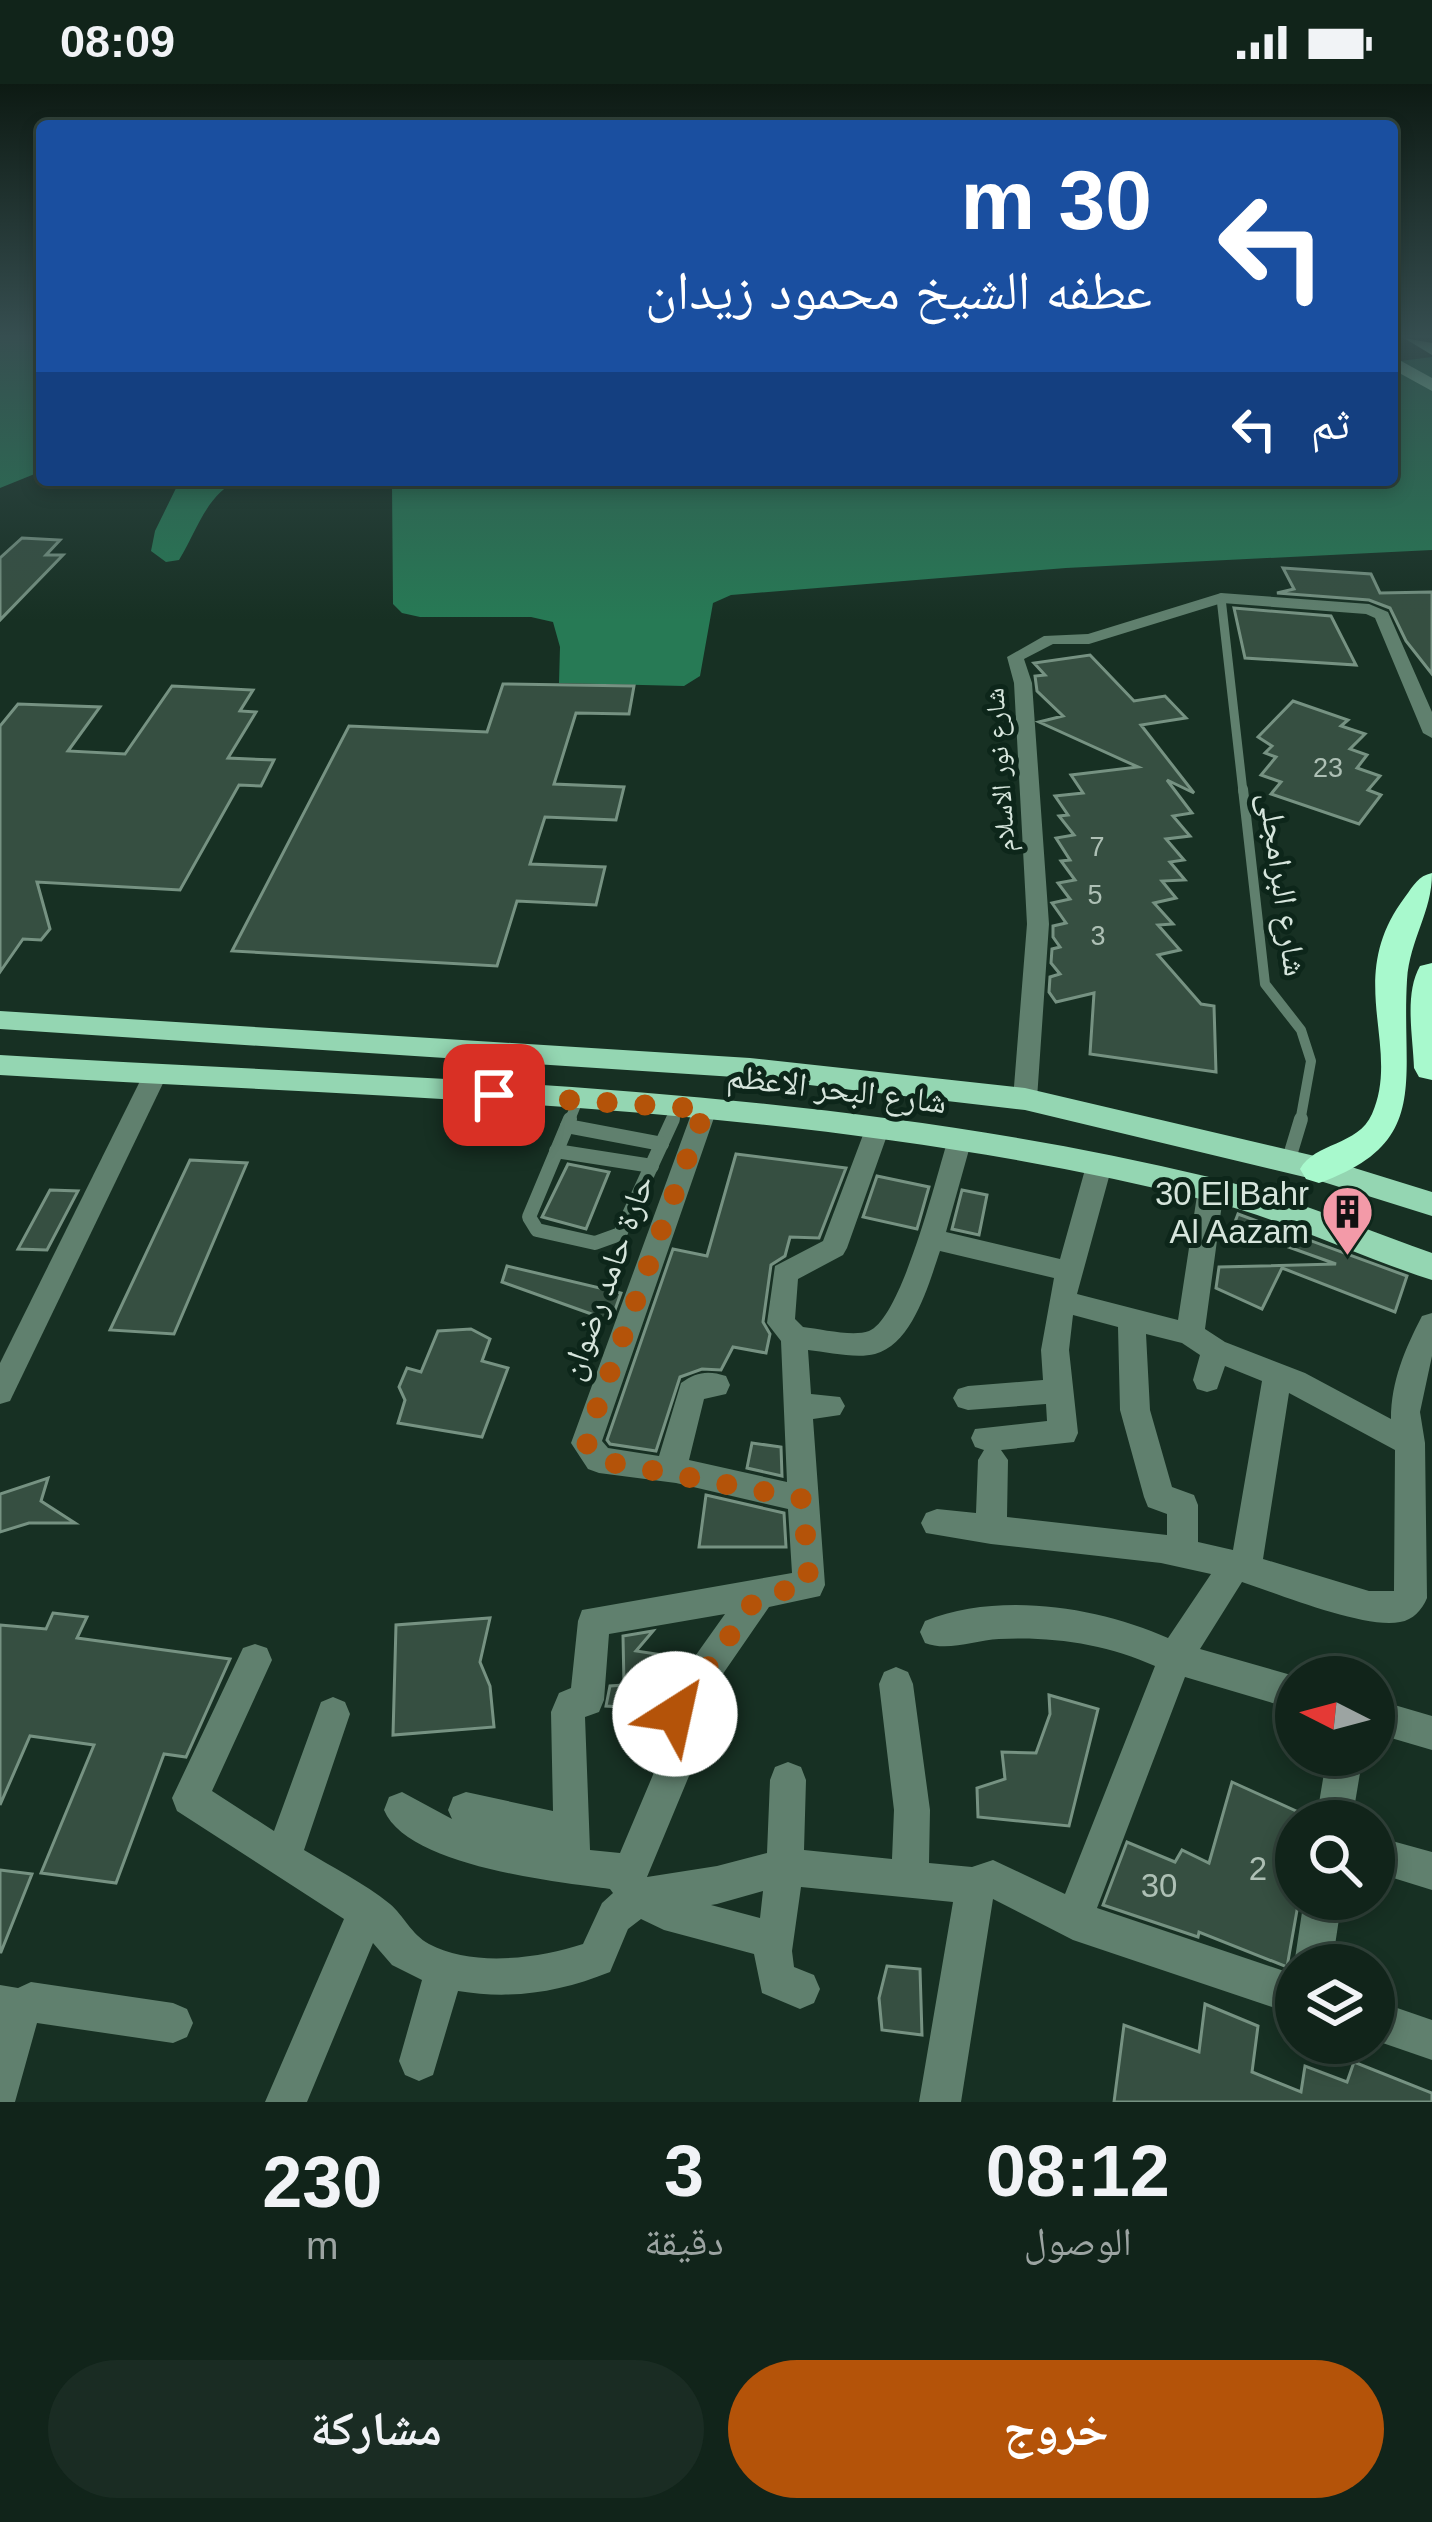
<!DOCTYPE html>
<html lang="ar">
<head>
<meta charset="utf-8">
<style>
  body { margin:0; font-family:Arial,"Noto Naskh Arabic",sans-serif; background:#1a2c23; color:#f1f3f6; direction:rtl; height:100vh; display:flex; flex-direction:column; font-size:45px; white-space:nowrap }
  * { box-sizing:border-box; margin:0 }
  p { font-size:39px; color:#9ca4a2 }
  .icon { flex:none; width:66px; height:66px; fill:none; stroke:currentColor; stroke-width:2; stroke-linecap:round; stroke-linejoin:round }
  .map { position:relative; height:2018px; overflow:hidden; direction:ltr }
  .details { display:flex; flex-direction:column; background:#11241a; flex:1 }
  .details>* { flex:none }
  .guide { position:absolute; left:36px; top:36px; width:1362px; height:366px; border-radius:12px; box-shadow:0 6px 18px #0003,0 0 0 3px #304139; direction:rtl; background:#1a4fa0; color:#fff; overflow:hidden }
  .needle { width:78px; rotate:276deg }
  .tools { position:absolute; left:1275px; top:1572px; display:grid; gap:24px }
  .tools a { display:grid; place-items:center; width:120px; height:120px; border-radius:50%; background:#11241a; box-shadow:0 6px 18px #0003,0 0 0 3px #304139; font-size:60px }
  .pin { position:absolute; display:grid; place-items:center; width:102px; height:102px; color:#fff; margin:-51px; border-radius:24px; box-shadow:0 6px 18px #0006 }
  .me { position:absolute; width:132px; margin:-66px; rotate:35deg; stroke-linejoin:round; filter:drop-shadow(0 0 9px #0008) }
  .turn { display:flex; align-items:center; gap:42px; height:252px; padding:0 48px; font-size:54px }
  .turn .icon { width:156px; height:156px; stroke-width:2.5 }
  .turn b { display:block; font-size:84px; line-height:102px }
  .then { display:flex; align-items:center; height:114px; padding:0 48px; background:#0003; gap:24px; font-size:45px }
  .eta { display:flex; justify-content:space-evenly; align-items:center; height:204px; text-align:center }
  .eta b { font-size:72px; font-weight:800; line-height:84px }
  .cta { display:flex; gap:24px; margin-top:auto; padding:24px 48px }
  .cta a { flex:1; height:138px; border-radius:72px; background:#b45309; color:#fff; font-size:48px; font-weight:800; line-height:138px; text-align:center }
  .cta a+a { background:#1a2c23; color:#f1f3f6 }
  .status { display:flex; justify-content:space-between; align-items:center; height:84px; padding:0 60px; background:#11241a; direction:ltr }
  .status svg { height:33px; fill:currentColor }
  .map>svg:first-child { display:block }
  .water { fill:#277a55 }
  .building { fill:#364f41; stroke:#769282; stroke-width:3 }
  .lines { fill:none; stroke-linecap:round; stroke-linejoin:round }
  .service-far2 { stroke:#60806e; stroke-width:9 }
  .service-far1 { stroke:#60806e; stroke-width:10 }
  .service { stroke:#60806e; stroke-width:14 }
  .minor { fill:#60806e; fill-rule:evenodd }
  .primary { fill:#94d6b2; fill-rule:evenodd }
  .motorway { fill:#a8f9cd; fill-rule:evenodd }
  .route { stroke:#b45309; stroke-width:21; stroke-dasharray:0 37.8 }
  .labels { text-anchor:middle; stroke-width:10; stroke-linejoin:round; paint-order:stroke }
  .number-label { font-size:27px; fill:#aec0b5 }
  .far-street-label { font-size:27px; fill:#d6e5dc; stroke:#0d261a }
  .street-label { font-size:33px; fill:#d6e5dc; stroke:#0d261a }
  .poi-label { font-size:33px; fill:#d6e5dc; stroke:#0d261a; text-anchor:end }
  .near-number-label { font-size:33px; fill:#aec0b5 }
</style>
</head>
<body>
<div class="status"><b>08:09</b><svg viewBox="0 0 49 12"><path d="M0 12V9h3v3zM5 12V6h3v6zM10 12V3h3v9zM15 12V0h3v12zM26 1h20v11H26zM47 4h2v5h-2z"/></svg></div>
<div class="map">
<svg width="1432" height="2018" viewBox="0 0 1432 2018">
  <rect width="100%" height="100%" fill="#173023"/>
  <g class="water">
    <polygon points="0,254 42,254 42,387 0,404"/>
    <polygon points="1432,273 1432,466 1066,484 731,511 713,519 700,592 684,602 559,599 560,563 553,538 531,533 420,533 402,529 393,520 392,401 387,396 1392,396 1392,278"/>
    <path d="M180,396H240C207,408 196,449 179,476L166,478L151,467L155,447Z"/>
  </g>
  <g class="building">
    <polygon points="22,454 60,456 46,471 63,471 0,536 0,474"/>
    <polygon points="1283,484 1371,490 1380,509 1432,508 1432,590 1406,557 1390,524 1369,516 1277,509 1294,505"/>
    <polygon points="1234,524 1331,532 1356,581 1245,574"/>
    <polygon points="1090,571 1134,617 1165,612 1186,634 1141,641 1194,709 1167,696 1192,729 1173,732 1190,752 1166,755 1184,776 1170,778 1185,796 1162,797 1176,814 1154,819 1173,840 1158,841 1180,866 1158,871 1201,920 1214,922 1216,988 1090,970 1094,909 1056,918 1049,908 1050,893 1060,890 1051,879 1052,865 1060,863 1053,853 1053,842 1066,839 1052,819 1070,815 1058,799 1075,796 1061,777 1070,776 1056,754 1074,751 1059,732 1068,731 1055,712 1083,709 1071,691 1138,683 1039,638 1063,632 1037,607 1035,592 1045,591 1034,579"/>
    <polygon points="503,600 634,602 629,630 576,629 554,700 624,703 616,736 545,733 530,780 605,783 596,821 517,817 497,882 232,867 349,642 487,648"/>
    <polygon points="172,602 253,606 240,627 256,628 228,674 274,676 261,702 239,701 180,806 37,798 50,845 41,856 23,855 0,888 0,642 18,620 100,623 68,667 125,670"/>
    <polygon points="1293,617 1348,636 1341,642 1365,650 1350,665 1367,671 1357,684 1380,692 1368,706 1381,711 1359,740 1271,710 1281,698 1261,691 1276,673 1265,669 1272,662 1258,653"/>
    <polygon points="736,1070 846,1084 819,1154 790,1153 785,1172 771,1181 763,1238 770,1250 766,1269 733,1263 721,1286 702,1285 680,1293 656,1367 610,1360 607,1356 673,1165 707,1172"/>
    <polygon points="190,1076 247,1079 174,1250 110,1246"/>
    <polygon points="568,1080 609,1088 586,1145 542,1133"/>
    <polygon points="877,1092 929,1103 917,1145 863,1133"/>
    <polygon points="50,1106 78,1107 47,1166 18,1165"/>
    <polygon points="962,1106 987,1111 979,1151 952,1145"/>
    <polygon points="1238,1130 1407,1192 1395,1228 1282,1184 1262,1225 1216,1204 1219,1183 1336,1180 1233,1143"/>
    <polygon points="507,1182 621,1209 611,1237 502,1198"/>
    <polygon points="471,1245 490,1255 482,1277 508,1284 482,1353 398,1339 405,1316 399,1303 407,1284 421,1288 438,1247"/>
    <polygon points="752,1359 781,1363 782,1392 747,1384"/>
    <polygon points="48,1394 41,1417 75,1439 29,1439 0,1448 0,1410"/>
    <polygon points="706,1411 784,1429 786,1463 699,1463"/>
    <polygon points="53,1529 87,1533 77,1554 230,1575 186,1673 164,1670 116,1799 41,1789 94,1661 30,1652 0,1721 0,1541 46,1545"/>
    <polygon points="490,1534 480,1578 490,1602 494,1643 393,1651 396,1541"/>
    <polygon points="653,1547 636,1567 663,1571 665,1607 653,1625 606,1622 610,1602 624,1601 623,1552"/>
    <polygon points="1049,1611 1098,1625 1069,1742 978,1733 977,1704 1005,1695 1002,1668 1036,1669 1050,1630"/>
    <polygon points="1232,1698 1296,1727 1299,1815 1287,1883 1199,1848 1198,1853 1103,1821 1127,1758 1175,1778 1182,1766 1209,1779"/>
    <polygon points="0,1786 32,1790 1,1868 0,1868"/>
    <polygon points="887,1882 920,1885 922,1951 882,1946 879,1914"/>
    <polygon points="1205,1920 1258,1942 1252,1988 1301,2008 1305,1982 1347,1998 1354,1978 1432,2009 1432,2018 1114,2018 1124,1941 1199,1968"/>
  </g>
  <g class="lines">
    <polyline class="service-far2" points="1221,514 1243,708"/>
    <g class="service-far1">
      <polyline points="1243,705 1265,900 1301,946 1311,977 1300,1038"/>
      <polyline points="569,1038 578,1016"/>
      <polyline points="672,1038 679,1023"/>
    </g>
    <g class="service">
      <polyline points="570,1035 529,1133 537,1146 595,1159 620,1150 673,1035"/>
      <polyline points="567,1042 662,1060"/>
      <polyline points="556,1067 652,1082"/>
      <polyline points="1288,1078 1301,1035"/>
    </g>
    <g class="minor">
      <polygon points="1221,509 1369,520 1388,528 1432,628 1432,654 1423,649 1375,534 1366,530 1222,519 1089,560 1053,560 1024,575 1032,599 1049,840 1037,1015 1025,1023 1016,1021 1013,1015 1027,840 1014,599 1007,573 1044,552 1088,550"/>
      <polygon points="155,983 167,991 10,1317 0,1320 0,1279 143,991"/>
      <path d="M705,1016L717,1025L602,1357L608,1364L659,1372L681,1299C696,1288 708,1286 726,1292L730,1301L726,1310L704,1315L689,1376L787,1398L781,1257L767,1239L775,1182L823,1157L866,1043L878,1034L890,1043L847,1164L843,1171L798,1195L795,1235L803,1243C821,1245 853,1253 869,1247C902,1234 937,1090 948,1055L960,1046L972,1055L946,1148L1060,1175L1086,1082L1090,1075H1108L1112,1082L1077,1210L1178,1236L1198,1105L1202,1098H1220L1224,1105L1205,1245L1225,1258L1305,1289L1391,1335C1391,1297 1405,1265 1422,1232L1432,1229V1272L1420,1328L1425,1359L1427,1514C1422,1526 1413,1536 1400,1538C1364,1545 1279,1510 1242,1498L1200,1565L1298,1593L1296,1626L1185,1593L1097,1824L1296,1891V1931L1073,1856L993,1815L961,2018H919L953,1818L801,1803L792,1867L794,1883L814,1891L820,1905L814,1919L800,1925L762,1909L754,1870L664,1846L641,1835L628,1845L610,1888C560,1908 512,1916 458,1907L433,1991L419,1997L405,1991L399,1977L422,1896L392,1881L373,1859L307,2018H265L344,1835L177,1727L172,1714L243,1564L255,1560L267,1564L272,1576L212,1707L274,1747L321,1618L333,1613L345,1618L350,1630L304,1766C332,1783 364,1799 390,1820C404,1832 411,1850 429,1860C471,1883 538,1875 583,1860L602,1819L613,1809L610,1805C556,1798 407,1782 384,1726L389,1713L402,1708L452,1735L448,1726L453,1713L466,1708L553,1727L551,1628L559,1609L571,1604L578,1537L582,1526L792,1489L788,1425L676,1399L599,1389L588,1385L571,1359L693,1025ZM940,1167L1054,1194L1041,1266L1043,1296L968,1302L958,1305L953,1314L958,1323L968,1326L1046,1320L1047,1337L975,1345L971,1354L975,1363L984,1366L978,1376L976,1429L937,1425L926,1429L921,1439L926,1449L991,1460L1161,1479L1211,1490L1168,1554C1098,1523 999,1507 925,1537L920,1548L925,1559C948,1568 975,1556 999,1555C1052,1552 1107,1560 1155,1582L1065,1810L993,1776L972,1783L929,1779L930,1726L913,1600L908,1588L896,1583L884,1588L879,1600L894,1726L892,1775L804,1766L806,1696L801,1683L788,1678L775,1683L770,1696L767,1769L717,1782L647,1793L694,1680L687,1642L769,1523L820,1512L825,1501L813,1335L840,1331L845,1322L840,1313L811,1310L808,1266C828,1268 856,1275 875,1270C913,1260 929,1199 940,1167ZM1073,1231L1118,1243L1120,1326L1144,1413L1148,1423L1167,1430V1451L1007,1433L1008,1376L1001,1366L1074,1358L1078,1349L1069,1266ZM1146,1250L1182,1259L1200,1271L1193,1296L1197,1305L1207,1308L1217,1305L1225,1282L1262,1297L1233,1466L1198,1458V1421L1194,1411L1172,1403L1150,1326ZM1289,1309L1395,1366L1394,1507H1369L1263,1475ZM725,1530L659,1623L652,1641L658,1679L620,1769L590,1766L585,1633L599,1628L604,1616L609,1550ZM763,1807L760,1834L711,1821L717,1820Z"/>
      <polygon points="1374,1615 1432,1632 1432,1666 1374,1649"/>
      <polygon points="1327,1671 1363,1671 1352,1737 1316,1737"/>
      <polygon points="1374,1752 1432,1768 1432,1806 1374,1788"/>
      <polygon points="1304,1815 1342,1815 1332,1881 1296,1881 1296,1887 1294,1881"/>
      <polygon points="31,1898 173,1919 187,1925 193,1939 187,1953 173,1959 37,1939 15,2018 0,2018 0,1901 18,1904"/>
      <polygon points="1374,1916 1432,1936 1432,1976 1374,1956"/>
    </g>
    <g class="primary">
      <polygon points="0,927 750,974 1025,1004 1319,1073 1432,1108 1432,1132 1317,1096 1025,1026 750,994 0,945"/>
      <path d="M0,971C403,996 814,998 1209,1093C1285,1111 1358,1143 1432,1169V1196C1357,1172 1286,1136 1209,1117C815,1018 404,1016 0,991Z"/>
    </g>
    <g class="motorway">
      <polygon points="1404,254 1432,259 1432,271"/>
      <polygon points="1392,272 1432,294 1432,307 1392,285"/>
      <path d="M1432,789C1432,829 1410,854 1407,896C1401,997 1432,1059 1319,1099L1306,1095L1300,1085C1315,1058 1358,1062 1372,1030C1402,962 1343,895 1405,813C1414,801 1418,792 1432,789Z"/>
      <path d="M1432,879V996L1419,993L1414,984C1413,952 1404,910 1420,882Z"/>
    </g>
  </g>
  <linearGradient id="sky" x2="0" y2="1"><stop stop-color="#0d1a13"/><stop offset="0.47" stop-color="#364e50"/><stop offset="1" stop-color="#364e50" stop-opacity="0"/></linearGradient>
  <rect width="1432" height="537" fill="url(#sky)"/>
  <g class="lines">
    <polyline class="route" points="494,1011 705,1025 587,1352 587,1366 608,1378 803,1415 809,1501 757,1513 675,1630"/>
  </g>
  <defs>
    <symbol id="building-pin" viewBox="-11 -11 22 30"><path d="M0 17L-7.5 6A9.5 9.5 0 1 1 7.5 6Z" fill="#f39aa8" stroke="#0d261a"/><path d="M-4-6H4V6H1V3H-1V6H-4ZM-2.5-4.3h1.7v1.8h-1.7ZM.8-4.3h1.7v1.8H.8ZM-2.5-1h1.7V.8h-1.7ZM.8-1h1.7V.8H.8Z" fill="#111"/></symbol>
  </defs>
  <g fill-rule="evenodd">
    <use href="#building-pin" x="1318" y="1098" width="59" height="81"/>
  </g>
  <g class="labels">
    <g class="number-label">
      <text x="1328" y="693">23</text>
      <text x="1097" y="772">7</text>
      <text x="1095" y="820">5</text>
      <text x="1098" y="861">3</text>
    </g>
    <g class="far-street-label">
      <text transform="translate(1000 686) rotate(-94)" y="9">شارع نور الاسلام</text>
    </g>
    <g class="street-label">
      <text transform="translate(1284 800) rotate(82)" y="12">شارع البرامجلى</text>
      <text transform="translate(837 1004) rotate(7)" y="12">شارع البحر الاعظم</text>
      <text transform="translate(606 1193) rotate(-70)" y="12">حارة حامد رضوان</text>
    </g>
    <g class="poi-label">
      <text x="1309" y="1121">30 El Bahr<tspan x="1309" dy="38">Al Aazam</tspan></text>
    </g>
    <g class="near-number-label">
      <text x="1258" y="1796">2</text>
      <text x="1159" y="1813">30</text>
    </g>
  </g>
</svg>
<div class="tools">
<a><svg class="needle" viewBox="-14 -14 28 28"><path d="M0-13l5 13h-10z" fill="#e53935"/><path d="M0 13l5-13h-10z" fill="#9ca4a2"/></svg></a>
<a><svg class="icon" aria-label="search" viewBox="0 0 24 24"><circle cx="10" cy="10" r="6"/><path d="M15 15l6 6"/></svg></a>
<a><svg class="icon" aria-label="layers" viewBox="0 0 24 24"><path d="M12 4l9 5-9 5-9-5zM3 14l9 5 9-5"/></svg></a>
</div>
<div class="pin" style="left:494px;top:1011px;background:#d93025"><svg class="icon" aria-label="arrive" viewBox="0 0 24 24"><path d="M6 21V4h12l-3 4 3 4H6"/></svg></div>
<svg class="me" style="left:675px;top:1630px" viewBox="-20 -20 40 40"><circle r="19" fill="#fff"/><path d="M0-13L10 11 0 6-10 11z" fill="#b45309"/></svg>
<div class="guide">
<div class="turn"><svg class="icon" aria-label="left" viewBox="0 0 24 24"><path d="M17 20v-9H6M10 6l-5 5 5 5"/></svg><div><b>30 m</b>عطفه الشيخ محمود زيدان</div></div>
<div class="then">ثم<svg class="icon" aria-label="left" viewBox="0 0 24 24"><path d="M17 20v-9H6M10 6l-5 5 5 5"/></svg></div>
</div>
</div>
<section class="details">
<div class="eta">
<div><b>08:12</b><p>الوصول</p></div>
<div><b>3</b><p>دقيقة</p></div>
<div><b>230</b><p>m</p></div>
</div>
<div class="cta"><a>خروج</a><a>مشاركة</a></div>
</section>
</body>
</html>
